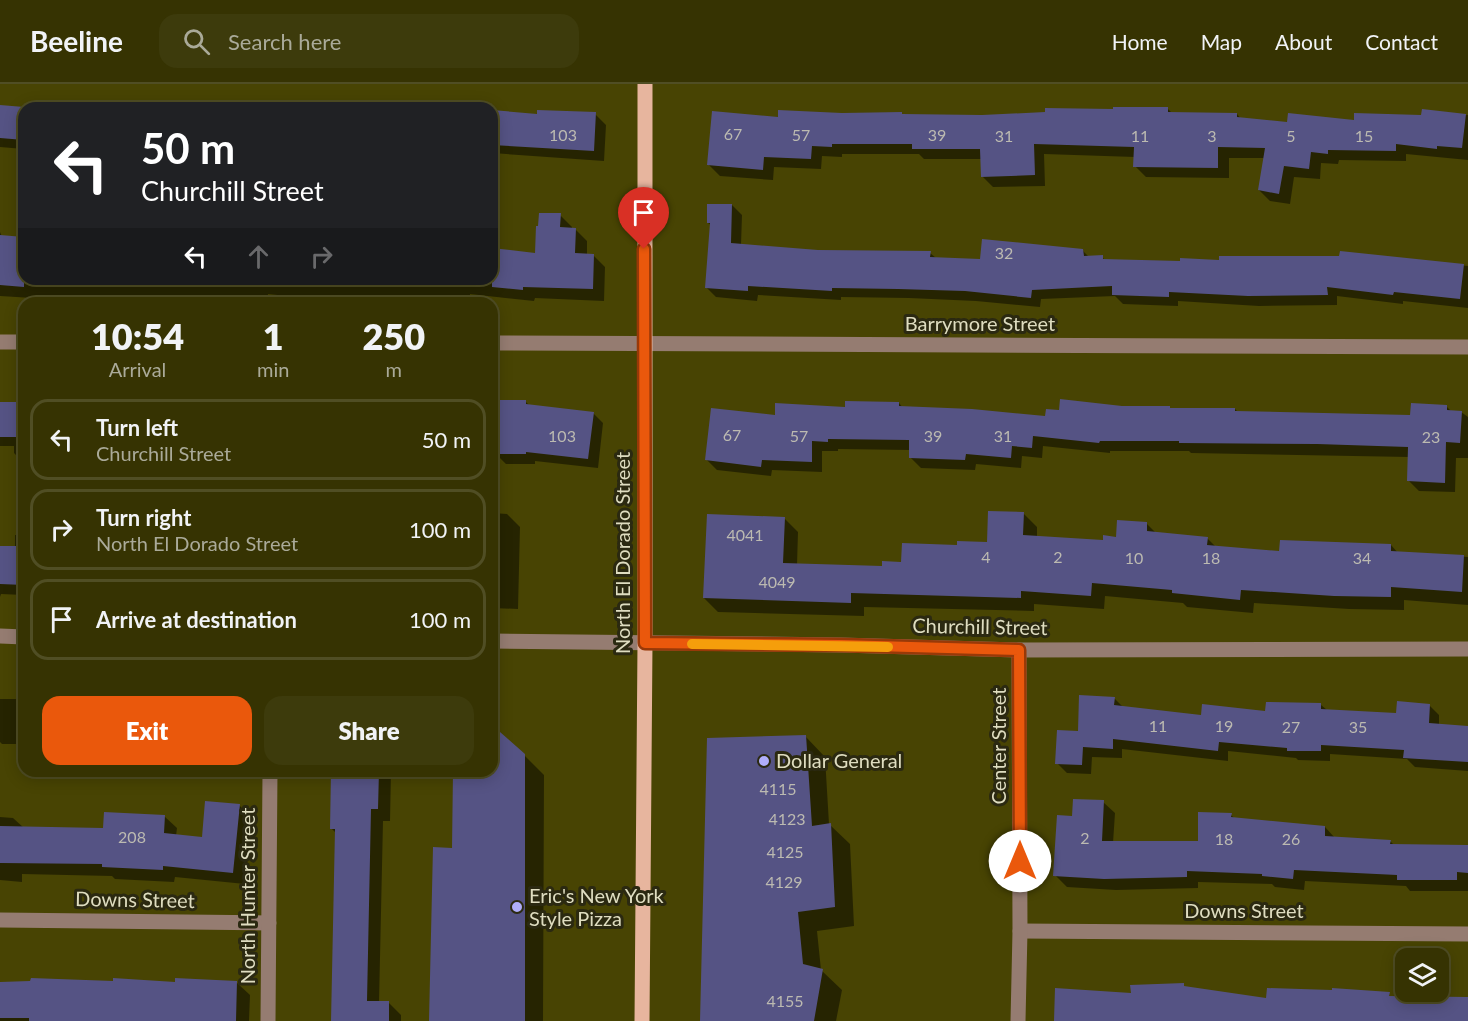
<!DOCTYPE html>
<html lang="en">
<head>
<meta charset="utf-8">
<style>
  body { margin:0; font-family:Lato,sans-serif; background:#3d3b0c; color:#f1f3f6; height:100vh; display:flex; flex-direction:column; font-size:22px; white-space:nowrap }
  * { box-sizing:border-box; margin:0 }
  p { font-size:20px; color:#aa9 }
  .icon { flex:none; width:33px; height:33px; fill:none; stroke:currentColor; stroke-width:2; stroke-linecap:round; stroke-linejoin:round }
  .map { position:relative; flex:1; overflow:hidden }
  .panel { position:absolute; left:18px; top:213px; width:480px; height:480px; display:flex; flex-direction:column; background:#363302; border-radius:18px; box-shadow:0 3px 15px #0003,0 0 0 2px #504e24 }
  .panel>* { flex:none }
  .banner { position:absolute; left:18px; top:18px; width:480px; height:183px; border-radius:18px; box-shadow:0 3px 15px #0003,0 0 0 2px #504e24; background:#202124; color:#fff; overflow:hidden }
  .tools { position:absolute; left:1395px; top:864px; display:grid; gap:12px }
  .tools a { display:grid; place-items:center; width:54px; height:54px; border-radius:12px; background:#363302; box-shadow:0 3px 15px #0003,0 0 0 2px #504e24; font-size:30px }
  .pin { position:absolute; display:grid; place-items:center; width:51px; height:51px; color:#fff; margin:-62px -26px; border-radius:50% 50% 50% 0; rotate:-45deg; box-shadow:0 0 6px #0007 }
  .pin .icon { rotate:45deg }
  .me { position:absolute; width:66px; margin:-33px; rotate:0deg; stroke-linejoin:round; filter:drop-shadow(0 0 4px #0008) }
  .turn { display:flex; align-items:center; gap:21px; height:126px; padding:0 24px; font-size:27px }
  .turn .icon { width:78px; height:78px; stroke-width:2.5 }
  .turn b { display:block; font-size:42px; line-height:51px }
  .lanes { display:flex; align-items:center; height:57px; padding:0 24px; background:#0003; justify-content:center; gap:30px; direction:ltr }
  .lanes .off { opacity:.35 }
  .eta { display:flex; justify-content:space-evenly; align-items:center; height:102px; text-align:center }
  .eta b { font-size:36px; font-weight:800; line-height:42px }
  .cta { display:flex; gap:12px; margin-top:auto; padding:12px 24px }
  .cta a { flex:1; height:69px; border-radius:18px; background:#ea580c; color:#fff; font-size:24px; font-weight:800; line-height:69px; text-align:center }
  .cta a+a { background:#3d3b0c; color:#f1f3f6 }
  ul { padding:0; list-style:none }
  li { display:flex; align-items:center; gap:18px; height:81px; margin:0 12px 9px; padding:0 12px; border:3px solid #504e24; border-radius:18px }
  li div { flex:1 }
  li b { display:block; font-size:22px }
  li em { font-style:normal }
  header { display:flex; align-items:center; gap:36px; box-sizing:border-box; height:84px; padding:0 30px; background:#363302; border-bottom:2px solid #504e24 }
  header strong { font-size:28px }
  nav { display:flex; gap:33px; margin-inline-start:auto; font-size:21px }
  .search { width:420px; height:54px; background:#3d3b0c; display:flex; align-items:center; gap:15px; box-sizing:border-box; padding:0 21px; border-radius:18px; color:#aa9; font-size:22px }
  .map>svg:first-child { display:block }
  .shadow { fill:#0007 }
  .building { fill:#555384 }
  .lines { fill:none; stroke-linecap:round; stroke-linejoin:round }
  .minor { stroke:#957c71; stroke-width:15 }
  .major { stroke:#e7b59e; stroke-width:15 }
  .route-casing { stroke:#983908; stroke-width:15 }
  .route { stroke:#ea580c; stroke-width:10 }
  .slow { stroke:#f59e0b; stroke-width:10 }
  .poi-dot { fill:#b0aefa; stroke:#2b2911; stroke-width:2 }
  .labels { text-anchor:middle; stroke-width:6; stroke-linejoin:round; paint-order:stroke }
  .number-label { font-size:16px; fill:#bcbab1 }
  .street-label { font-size:20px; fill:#dfddc0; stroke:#2b2911 }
  .poi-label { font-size:20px; fill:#dfddc0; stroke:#2b2911; text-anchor:start }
</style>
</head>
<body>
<header>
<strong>Beeline</strong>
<div class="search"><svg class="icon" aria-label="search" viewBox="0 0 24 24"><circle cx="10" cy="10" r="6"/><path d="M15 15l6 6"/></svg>Search here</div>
<nav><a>Home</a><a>Map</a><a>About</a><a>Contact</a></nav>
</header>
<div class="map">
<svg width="1468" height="937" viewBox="0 0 1468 937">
  <rect width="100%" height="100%" fill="#484403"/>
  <g class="shadow">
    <polygon points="135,22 189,22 190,24 135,24"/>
    <polygon points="0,23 24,24 24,65 0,63"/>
    <polygon points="1167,24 1172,29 1237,30 1241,35 1289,40 1468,31 1468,76 1406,70 1406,77 1339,76 1338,80 1321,79 1320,95 1294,93 1290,120 1270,117 1259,106 1264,74 1229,74 1229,94 1146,93 1135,82 1135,73 1044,70 1045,102 993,103 982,92 982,75 924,75 919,70 842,70 842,73 822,72 821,85 774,83 773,96 720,92 709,81 779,35 903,32 982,32"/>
    <polygon points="492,27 538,32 595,30 606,41 604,77 492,69"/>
    <polygon points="732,121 742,131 741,161 817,167 930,169 936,174 982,177 1083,167 1089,173 1102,173 1106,177 1221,177 1341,173 1341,169 1468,182 1468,224 1403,217 1403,220 1337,212 1337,221 1259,222 1178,217 1178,222 1123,220 1115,212 1041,215 1040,223 976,217 909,214 841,213 841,216 758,211 757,217 716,213 706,203 711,141 708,139"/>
    <polygon points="560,131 572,143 572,145 575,145 587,157 587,171 593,171 605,183 604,217 535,214 534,217 470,210 470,219 412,219 408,216 333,214 333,217 268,210 268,218 200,213 200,215 132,213 131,216 65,211 65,216 0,212 0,148 2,153 24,154 24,195 492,195 492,166 536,171"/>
    <polygon points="525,317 530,322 593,329 603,339 598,384 535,377 535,380 506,380 496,370"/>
    <polygon points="0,319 24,319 24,379 14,369 14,362 0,362"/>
    <polygon points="899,319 903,324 1046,334 1060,328 1122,324 1235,325 1238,328 1411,332 1447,323 1452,328 1461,328 1468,333 1468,374 1456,374 1455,408 1419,407 1408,396 1409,373 1191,369 1189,367 1110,367 1110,369 1043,362 1042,374 1022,372 1021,384 976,380 975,386 921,384 910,373 910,366 838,365 838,367 822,367 822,388 772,386 771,392 717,386 707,376 776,332"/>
    <polygon points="492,429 507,430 520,443 518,525 492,524"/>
    <polygon points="1023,429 1037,443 1037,454 1104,458 1117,454 1147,440 1157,450 1207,454 1216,463 1280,468 1391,461 1398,469 1468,473 1468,521 1404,516 1404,526 1349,525 1254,519 1253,529 1187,523 1183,519 1105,512 1104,525 1034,520 1034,527 864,523 864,532 718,528 704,514 784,434 798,448 797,481 884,484 958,462 988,460"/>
    <polygon points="15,451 24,451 24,511 1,510 0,513 0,463 15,463"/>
    <polygon points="1114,614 1123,623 1202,632 1267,629 1321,621 1327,626 1397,631 1429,621 1439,631 1439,642 1468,649 1468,687 1415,683 1407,675 1330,670 1330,677 1298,676 1296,674 1228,667 1228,677 1122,665 1122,674 1092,673 1091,690 1067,689 1057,679 1079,648"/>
    <polygon points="0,615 24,615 24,660 2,660 0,658"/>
    <polygon points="806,653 825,673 829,740 850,760 854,842 817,847 821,886 842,906 836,937 702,937"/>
    <polygon points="492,654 524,671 544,691 543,937 431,937 454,766 455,687 492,687"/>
    <polygon points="213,687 244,687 244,690 216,690"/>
    <polygon points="333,687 391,687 390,737 383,737 379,919 389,919 401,931 401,937 332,937 336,749 331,744"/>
    <polygon points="1103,718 1115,729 1113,759 1199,759 1231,731 1235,735 1325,743 1335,754 1390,757 1394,761 1468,762 1468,807 1410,807 1406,802 1305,797 1304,806 1275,803 1272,800 1198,798 1198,804 1116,806 1067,803 1055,791 1073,733"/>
    <polygon points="239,721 252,734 245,800 175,793 174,798 115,795 112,792 22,790 22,798 0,796 0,733 13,734 24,744 105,745 164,732 177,744 176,752 203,754"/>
    <polygon points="236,898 250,911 249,937 0,937 0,900"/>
  </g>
  <g class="building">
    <polygon points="0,21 24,23 24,56 0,54"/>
    <polygon points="1113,23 1168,23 1168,28 1237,29 1237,33 1287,38 1288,29 1354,36 1354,29 1421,31 1422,25 1466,30 1462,64 1437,62 1437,65 1396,60 1396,67 1328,66 1328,70 1311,68 1309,85 1284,82 1279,110 1258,106 1265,64 1218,63 1218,84 1133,83 1134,63 1034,60 1035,91 981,93 980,65 912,65 912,60 832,60 832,63 812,62 811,75 764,73 763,86 707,81 712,27 778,33 778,26 842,29 902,28 902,30 982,31 1045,28 1045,24 1113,25"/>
    <polygon points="492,26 537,30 537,26 596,28 594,67 492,61"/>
    <polygon points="707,120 732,120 731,159 818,166 931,167 930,173 980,175 982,155 1083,165 1084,172 1103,171 1103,175 1180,177 1180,174 1219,176 1219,172 1339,172 1340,167 1464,180 1460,215 1394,208 1393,211 1327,203 1328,211 1248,212 1169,208 1169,213 1112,211 1112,202 1032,206 1031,214 965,207 898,205 832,204 832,207 748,202 748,207 705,204 710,139 707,139"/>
    <polygon points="539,129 561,129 560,143 576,144 575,169 594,170 593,205 523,203 523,206 492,203 492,164 535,169 536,142 538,142"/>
    <polygon points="0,151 24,153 24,203 0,201"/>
    <polygon points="1060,315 1122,322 1170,322 1170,324 1235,324 1235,327 1410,331 1411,319 1447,321 1447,326 1462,327 1460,359 1446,358 1445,399 1407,397 1408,363 1317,360 1179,359 1179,357 1100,357 1099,359 1033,352 1032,364 1012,362 1011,374 966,370 965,376 909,374 909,356 828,355 828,358 812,357 812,378 762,376 761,383 705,376 711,324 775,331 775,319 845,323 845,317 899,318 899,322 972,325 1045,332 1046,325 1059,326"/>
    <polygon points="492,316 526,316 526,320 594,328 588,375 526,368 526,370 494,370 494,354 492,354"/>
    <rect x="0" y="318" width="24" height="35"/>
    <polygon points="988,427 1024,428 1023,451 1103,456 1103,451 1116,453 1117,436 1147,438 1147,447 1208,453 1207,461 1279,467 1280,456 1391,460 1391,467 1464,471 1462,508 1391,503 1391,513 1334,512 1241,506 1240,516 1172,509 1172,506 1092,499 1091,512 1021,507 1021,514 851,509 851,519 703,514 707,430 785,433 783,479 882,482 882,477 901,478 902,459 957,461 957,457 987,458"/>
    <polygon points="0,462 24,462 24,501 0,500"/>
    <polygon points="1079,611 1115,613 1114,621 1201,631 1202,620 1265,627 1266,618 1321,619 1321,625 1396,629 1397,617 1430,620 1429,639 1468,642 1468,678 1403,674 1404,666 1321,661 1321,667 1287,667 1287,664 1219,658 1218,667 1113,655 1113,665 1083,663 1082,681 1055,680 1057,646 1078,647"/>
    <polygon points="492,641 525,670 525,937 429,937 433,763 452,764 453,687 492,687"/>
    <polygon points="806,651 812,742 831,739 835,823 798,828 803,880 823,885 814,937 700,937 707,654"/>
    <polygon points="331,687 379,687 378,725 371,725 367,917 389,917 389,937 331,937 335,745 330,745"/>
    <polygon points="1073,715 1104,716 1102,757 1198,757 1198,728 1232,729 1231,733 1325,742 1325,752 1391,756 1390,760 1468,761 1468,789 1457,788 1457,796 1397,796 1397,791 1294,786 1293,795 1262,792 1262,790 1187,787 1187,793 1104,795 1053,792 1057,731 1072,732"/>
    <polygon points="205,717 240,720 233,789 163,782 163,786 102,783 102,780 0,779 0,742 103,744 104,728 165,731 164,749 202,753"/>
    <polygon points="31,894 113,897 113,894 175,898 175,894 237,897 236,937 29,937 29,934 0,934 0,898 30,897"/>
    <polygon points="1184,899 1184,902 1266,914 1267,904 1332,906 1332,904 1390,908 1389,912 1468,913 1468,937 1054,937 1055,904 1131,909 1130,901"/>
  </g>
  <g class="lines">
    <g class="minor">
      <polyline points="0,258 24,258"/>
      <polyline points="492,259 1468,263"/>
      <polyline points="0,552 24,553"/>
      <polyline points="492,557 841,561 1019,566 1468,565"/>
      <polyline points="0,836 269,839"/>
      <polyline points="1020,847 1468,850"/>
      <polyline points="268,937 270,687"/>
      <polyline points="1018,937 1020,847 1019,566"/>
    </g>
    <polyline class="major" points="642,937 645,559 645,0"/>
  </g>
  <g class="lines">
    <defs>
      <polyline id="route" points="644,165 645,559 840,561 1019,566 1020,777"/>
    </defs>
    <use href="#route" class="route-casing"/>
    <use href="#route" class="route"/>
    <polyline class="slow" points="692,560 888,563"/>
  </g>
  <g class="poi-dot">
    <circle cx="764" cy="677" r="6"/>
    <circle cx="517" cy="823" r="6"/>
  </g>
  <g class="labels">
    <g class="number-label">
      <text x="733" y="56">67</text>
      <text x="563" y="57">103</text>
      <text x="801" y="57">57</text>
      <text x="937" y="57">39</text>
      <text x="1004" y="58">31</text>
      <text x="1140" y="58">11</text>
      <text x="1212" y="58">3</text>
      <text x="1291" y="58">5</text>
      <text x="1364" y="58">15</text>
      <text x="1004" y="175">32</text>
      <text x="732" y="357">67</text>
      <text x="562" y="358">103</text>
      <text x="799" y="358">57</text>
      <text x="933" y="358">39</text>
      <text x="1003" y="358">31</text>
      <text x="1431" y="359">23</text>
      <text x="745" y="457">4041</text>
      <text x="986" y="479">4</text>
      <text x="1058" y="479">2</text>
      <text x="1134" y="480">10</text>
      <text x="1211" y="480">18</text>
      <text x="1362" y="480">34</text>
      <text x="777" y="504">4049</text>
      <text x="1158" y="648">11</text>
      <text x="1224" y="648">19</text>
      <text x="1291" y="649">27</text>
      <text x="1358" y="649">35</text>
      <text x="778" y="711">4115</text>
      <text x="787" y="741">4123</text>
      <text x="132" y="759">208</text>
      <text x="1085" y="760">2</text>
      <text x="1224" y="761">18</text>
      <text x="1291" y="761">26</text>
      <text x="785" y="774">4125</text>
      <text x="784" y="804">4129</text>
      <text x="785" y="923">4155</text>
    </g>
    <g class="street-label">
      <text x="980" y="247">Barrymore Street</text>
      <text transform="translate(623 469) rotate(-90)" y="7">North El Dorado Street</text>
      <text transform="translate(980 543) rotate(1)" y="7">Churchill Street</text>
      <text transform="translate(999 662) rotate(-90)" y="7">Center Street</text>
      <text transform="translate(248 812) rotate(-90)" y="7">North Hunter Street</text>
      <text transform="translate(135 816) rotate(1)" y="7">Downs Street</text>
      <text x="1244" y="834">Downs Street</text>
    </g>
    <g class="poi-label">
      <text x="776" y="684">Dollar General</text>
      <text x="529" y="819">Eric's New York<tspan x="529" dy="23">Style Pizza</tspan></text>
    </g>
  </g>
</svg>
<div class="tools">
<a><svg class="icon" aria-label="layers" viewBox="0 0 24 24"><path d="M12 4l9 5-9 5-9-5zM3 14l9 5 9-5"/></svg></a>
</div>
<div class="pin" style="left:644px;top:165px;background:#d93025"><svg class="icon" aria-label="arrive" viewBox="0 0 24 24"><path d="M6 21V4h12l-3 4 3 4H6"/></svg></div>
<svg class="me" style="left:1020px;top:777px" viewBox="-20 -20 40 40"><circle r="19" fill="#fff"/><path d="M0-13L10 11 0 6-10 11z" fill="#ea580c"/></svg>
<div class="banner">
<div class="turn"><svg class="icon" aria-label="left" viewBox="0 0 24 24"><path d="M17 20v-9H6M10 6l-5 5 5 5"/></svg><div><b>50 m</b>Churchill Street</div></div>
<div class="lanes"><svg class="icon" aria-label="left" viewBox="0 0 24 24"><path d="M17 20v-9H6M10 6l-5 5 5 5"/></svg><svg class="icon off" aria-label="ahead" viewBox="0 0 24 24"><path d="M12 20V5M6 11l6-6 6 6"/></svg><svg class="icon off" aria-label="right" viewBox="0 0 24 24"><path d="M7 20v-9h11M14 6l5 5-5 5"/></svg></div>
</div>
<section class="panel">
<div class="eta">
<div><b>10:54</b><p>Arrival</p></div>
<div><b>1</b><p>min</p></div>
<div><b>250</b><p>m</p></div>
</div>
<ul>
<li><svg class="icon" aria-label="left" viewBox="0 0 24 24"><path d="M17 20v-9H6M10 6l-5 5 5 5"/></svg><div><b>Turn left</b><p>Churchill Street</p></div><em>50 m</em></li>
<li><svg class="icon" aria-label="right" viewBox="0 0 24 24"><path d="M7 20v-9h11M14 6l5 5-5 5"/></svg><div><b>Turn right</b><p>North El Dorado Street</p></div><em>100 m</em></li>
<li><svg class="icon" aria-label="arrive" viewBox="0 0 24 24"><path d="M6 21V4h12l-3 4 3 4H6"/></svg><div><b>Arrive at destination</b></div><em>100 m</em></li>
</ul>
<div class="cta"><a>Exit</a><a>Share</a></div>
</section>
</div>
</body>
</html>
